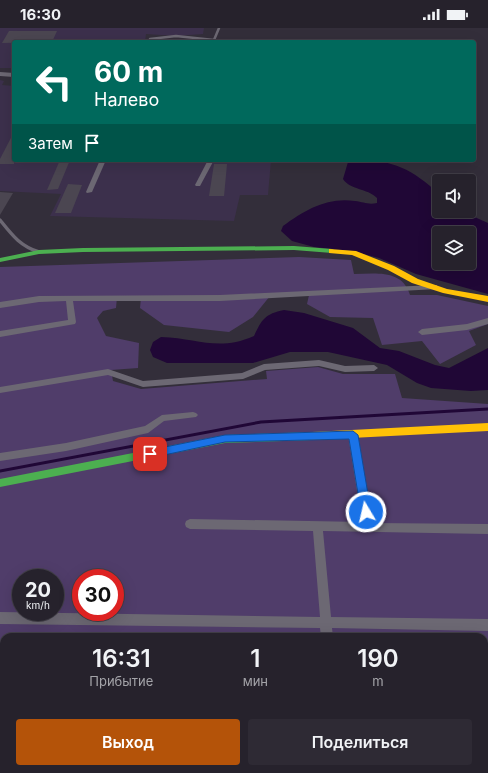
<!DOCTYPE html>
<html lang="ru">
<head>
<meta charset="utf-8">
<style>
  body { margin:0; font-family:Inter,sans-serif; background:#2e2a34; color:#f1f3f6; height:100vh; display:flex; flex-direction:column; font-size:15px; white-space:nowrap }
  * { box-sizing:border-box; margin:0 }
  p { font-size:13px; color:#a4a4a9 }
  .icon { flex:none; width:22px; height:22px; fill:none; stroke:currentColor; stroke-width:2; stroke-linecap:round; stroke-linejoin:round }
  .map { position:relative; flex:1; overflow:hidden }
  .drawer { position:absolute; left:0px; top:605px; width:488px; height:140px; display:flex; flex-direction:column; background:#26222c; border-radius:12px 12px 0 0; box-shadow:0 4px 16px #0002,0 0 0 1px #423f48 }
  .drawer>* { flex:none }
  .guide { position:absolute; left:12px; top:12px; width:464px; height:122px; border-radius:4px; box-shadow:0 4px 16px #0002,0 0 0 1px #423f48; background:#00695c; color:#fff; overflow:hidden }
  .tools { position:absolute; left:432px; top:146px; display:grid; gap:8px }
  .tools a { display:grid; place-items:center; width:44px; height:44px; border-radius:4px; background:#26222c; box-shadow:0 4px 16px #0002,0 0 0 1px #423f48; font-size:20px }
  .speed { position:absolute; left:12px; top:541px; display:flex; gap:8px; font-size:20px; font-weight:700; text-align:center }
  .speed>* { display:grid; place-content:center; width:52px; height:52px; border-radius:50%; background:#26222c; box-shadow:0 4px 16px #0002,0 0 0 1px #423f48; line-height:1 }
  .speed small { font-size:10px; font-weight:400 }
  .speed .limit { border:6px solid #d22; background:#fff; color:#111 }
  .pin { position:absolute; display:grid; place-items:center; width:34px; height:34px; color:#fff; margin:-17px; border-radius:8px; box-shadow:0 2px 6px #0006 }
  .me { position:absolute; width:44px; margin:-22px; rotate:351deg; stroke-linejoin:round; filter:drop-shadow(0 0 3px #0008) }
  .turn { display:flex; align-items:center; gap:14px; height:84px; padding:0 16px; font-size:18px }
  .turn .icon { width:52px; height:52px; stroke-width:2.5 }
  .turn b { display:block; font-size:28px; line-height:34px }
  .then { display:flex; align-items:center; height:38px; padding:0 16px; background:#0003; gap:8px; font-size:15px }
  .eta { display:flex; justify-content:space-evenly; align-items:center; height:68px; text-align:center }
  .eta b { font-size:24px; font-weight:600; line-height:28px }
  .action { display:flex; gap:8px; margin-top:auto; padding:8px 16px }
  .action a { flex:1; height:46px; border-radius:4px; background:#b45309; color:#fff; font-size:16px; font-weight:600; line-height:46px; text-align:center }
  .action a+a { background:#2e2a34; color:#f1f3f6 }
  .status { display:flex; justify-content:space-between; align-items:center; height:28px; padding:0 20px; background:#26222c; direction:ltr }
  .status svg { height:11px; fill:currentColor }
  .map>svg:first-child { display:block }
  .built { fill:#3c304c }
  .green { fill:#503d6a; fill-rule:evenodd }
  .water { fill:#200736; fill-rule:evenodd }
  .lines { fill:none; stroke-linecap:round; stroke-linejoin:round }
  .stream { stroke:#200736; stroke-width:3 }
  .building { fill:#4b4651 }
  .lane-far1 { stroke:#6c6873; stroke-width:2.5 }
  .lane { stroke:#6c6873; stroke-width:3.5 }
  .street { fill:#6c6873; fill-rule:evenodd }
  .fast { fill:#4caf50; fill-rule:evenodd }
  .slow { fill:#ffc107; fill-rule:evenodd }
  .route { fill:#1a73e8; stroke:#114b97 }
</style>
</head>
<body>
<div class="status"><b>16:30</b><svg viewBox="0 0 49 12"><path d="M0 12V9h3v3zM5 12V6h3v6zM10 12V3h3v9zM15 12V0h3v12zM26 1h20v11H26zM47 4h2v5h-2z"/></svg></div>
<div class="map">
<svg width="488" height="745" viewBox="0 0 488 745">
  <rect width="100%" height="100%" fill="#332e3a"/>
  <g class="built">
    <polygon points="0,0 204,0 203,6 176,8 146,6 145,14 14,14 14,40 0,40"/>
    <polygon points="0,52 4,53 2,57 14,58 14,132 271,132 268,167 240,167 234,193 50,188 61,166 0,163"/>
  </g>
  <path class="green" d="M299,229L351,232L354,246C376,246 402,241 410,267H437L488,278V296L469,303L476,317L440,336L422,313L382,317L373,290L330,289L307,276L309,267L270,268L253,289L229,304L164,297L140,280L141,270L117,269L116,280L103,283L97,290L106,308L139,315L138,340L111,342L113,353L141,361L267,351L266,343L318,339L343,346H395L402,370L488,376V664L484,666V609H4V741H389V745H0V239ZM21,550H55V584H21ZM81,550H115V584H81Z"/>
  <g class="water">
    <path d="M356,132C394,132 412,141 439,166V183H461L488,195V266L416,246L379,230L352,223L314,219L292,213L281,203L283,198C305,182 327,169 355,173C364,174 368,177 377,175V170C367,160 350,162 343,151L348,134ZM439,205H469V235H439Z"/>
    <path d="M284,282L304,285L353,300L380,320L399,323L435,337L449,340L488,320V362L471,363L431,360L417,355L387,337L328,324H290L253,335H167L153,329L150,322L153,314L161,309C198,310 218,324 254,308C262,291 265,286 284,282Z"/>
    <polygon points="488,705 488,745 453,745 456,741 484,741 484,709"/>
  </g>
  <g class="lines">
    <polyline class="stream" points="0,443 261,394 488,381"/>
  </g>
  <g class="building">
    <polygon points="9,3 57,3 52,14 2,15"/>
    <polygon points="14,104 14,136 0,136 0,131"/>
    <polygon points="60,132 70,132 58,161 47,162"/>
    <polygon points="214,136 227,136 224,168 209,168"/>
    <polygon points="68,156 82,157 71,185 55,185"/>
    <polygon points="0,164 13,165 0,187"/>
  </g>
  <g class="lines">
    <polyline class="lane-far1" points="150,14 150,11 176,8 214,12 219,0"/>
    <path class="lane" d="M0,192C12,207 20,218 39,224"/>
    <g class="street">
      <polygon points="0,44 14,45 14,49 0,48"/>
      <polygon points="100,132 106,132 92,164 87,165 86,164"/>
      <polygon points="208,132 214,132 200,158 196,158 195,157"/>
      <polygon points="434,257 437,257 437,261 220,273 73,273 76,294 75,296 0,309 0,303 68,292 66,273 39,274 0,280 0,274 39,268 220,267"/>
      <polygon points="488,290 488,296 467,302 422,307 418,304 422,301 467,296"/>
      <polygon points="319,332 345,338 374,337 378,340 374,343 345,344 319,338 265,342 243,351 143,359 108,347 0,365 0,359 108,341 143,353 242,345 264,336"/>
      <polygon points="193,384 196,385 198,387 196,389 164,393 148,405 66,423 0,433 0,425 66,415 145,398 162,387"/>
      <polygon points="353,403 356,404 358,407 372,495 488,496 488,506 323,503 331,589 488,591 488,603 332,600 333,609 321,609 320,600 0,596 0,584 320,589 313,503 190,501 186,499 185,496 186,493 190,491 362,494 348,407 350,404"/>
      <rect x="0" y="703" width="4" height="12"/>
    </g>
    <g class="fast">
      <polygon points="294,218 332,221 336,223 332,225 294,222 83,224 39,226 0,234 0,230 39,222 83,220"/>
      <polygon points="312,404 315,405 317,408 315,411 312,412 225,415 0,459 0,451 225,407"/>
    </g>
    <g class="slow">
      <polygon points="329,221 356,223 394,238 418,251 447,261 488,268 488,274 443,265 412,255 388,242 352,227 329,225"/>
      <polygon points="488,395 488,403 312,412 309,411 307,408 309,405 312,404"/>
    </g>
  </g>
  <polygon class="route" points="353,403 358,407 371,484 369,488 362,488 361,484 349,411 225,414 150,430 145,426 150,422 225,407"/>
</svg>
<div class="tools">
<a><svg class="icon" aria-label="sound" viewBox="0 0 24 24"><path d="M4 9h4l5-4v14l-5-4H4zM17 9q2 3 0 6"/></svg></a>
<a><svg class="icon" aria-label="layers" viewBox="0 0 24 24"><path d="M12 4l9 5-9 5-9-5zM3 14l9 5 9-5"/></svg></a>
</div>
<div class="speed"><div>20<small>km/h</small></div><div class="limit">30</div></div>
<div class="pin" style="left:150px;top:426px;background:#d93025"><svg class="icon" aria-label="arrive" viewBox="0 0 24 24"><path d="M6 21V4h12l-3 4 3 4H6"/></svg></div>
<svg class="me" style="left:366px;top:484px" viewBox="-20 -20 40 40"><circle r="17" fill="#1a73e8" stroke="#fff" stroke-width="3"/><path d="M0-11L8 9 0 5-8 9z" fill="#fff"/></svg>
<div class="guide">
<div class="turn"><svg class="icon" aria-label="left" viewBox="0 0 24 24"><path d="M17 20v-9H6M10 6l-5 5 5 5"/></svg><div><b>60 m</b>Налево</div></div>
<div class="then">Затем<svg class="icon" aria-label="arrive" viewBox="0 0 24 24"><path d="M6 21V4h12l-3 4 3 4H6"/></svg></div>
</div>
<section class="drawer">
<div class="eta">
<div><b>16:31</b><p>Прибытие</p></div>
<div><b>1</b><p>мин</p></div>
<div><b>190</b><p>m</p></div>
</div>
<div class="action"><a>Выход</a><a>Поделиться</a></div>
</section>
</div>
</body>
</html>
